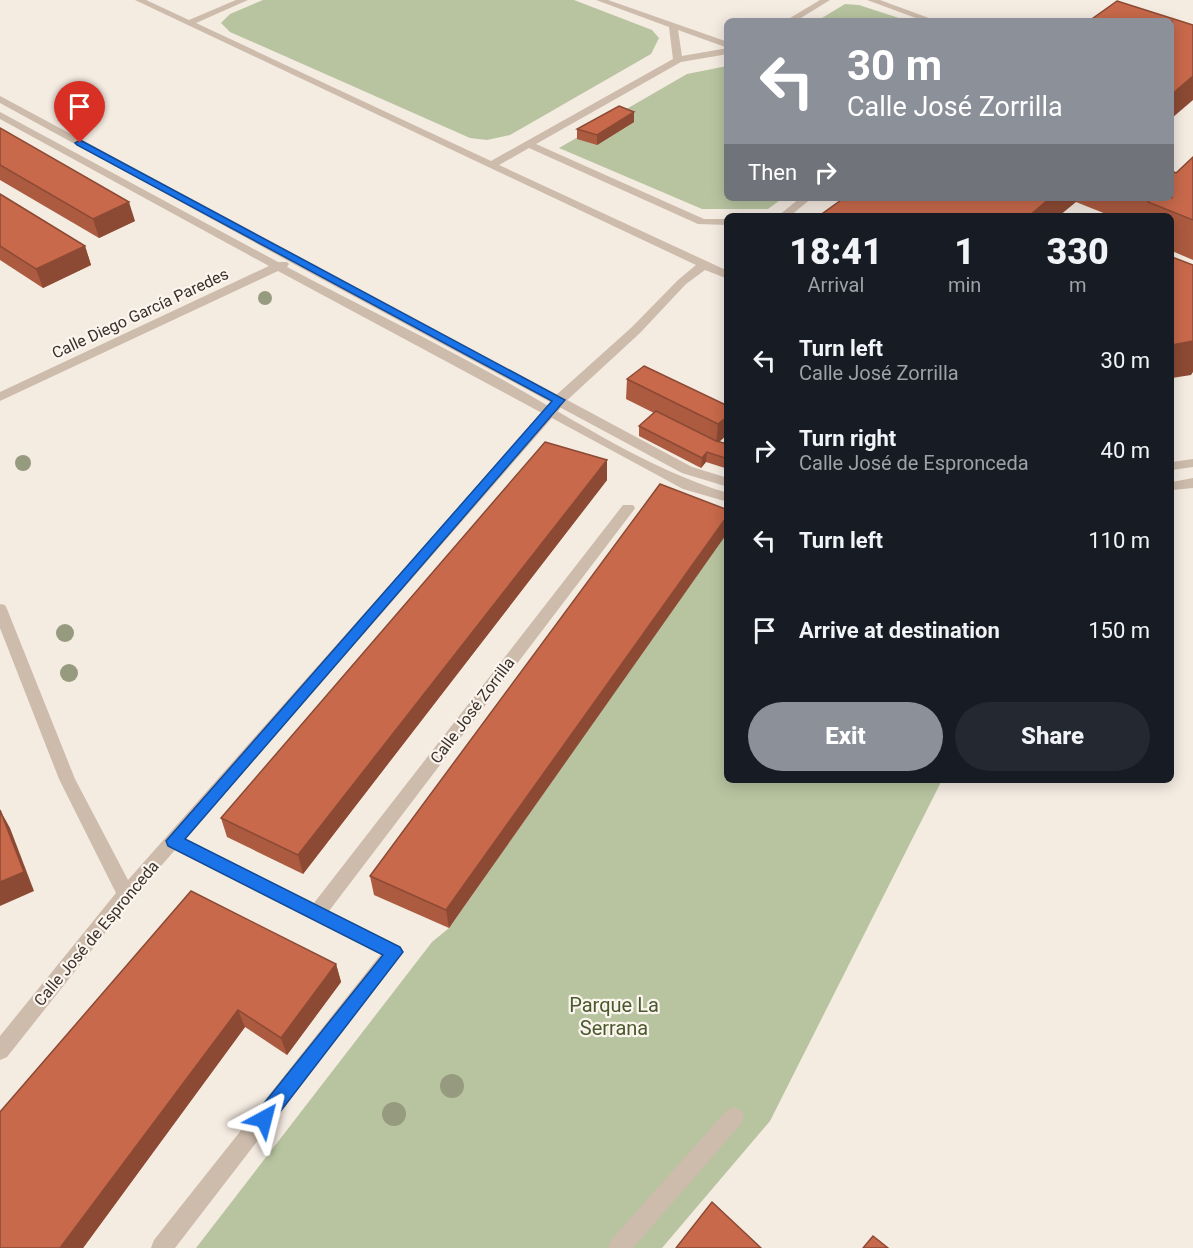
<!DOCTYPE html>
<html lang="en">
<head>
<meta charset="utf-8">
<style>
  body { margin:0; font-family:Roboto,sans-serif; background:#242831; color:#f1f3f6; height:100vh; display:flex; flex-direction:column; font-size:22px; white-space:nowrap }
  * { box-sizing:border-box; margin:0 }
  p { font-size:20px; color:#9ea1a6 }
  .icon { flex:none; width:33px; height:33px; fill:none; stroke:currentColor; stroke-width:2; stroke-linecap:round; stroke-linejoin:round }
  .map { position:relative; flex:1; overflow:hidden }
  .side { position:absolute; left:724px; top:213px; width:450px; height:570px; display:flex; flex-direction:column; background:#171b24; border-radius:9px; box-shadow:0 3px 15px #0003 }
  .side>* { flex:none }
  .hud { position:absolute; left:724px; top:18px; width:450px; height:183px; border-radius:9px; box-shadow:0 3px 15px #0003; background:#8c9099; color:#fff; overflow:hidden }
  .pin { position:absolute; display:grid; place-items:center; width:51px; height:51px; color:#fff; margin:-62px -26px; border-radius:50% 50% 50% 0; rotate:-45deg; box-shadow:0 0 6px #0007 }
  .pin .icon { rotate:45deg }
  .me { position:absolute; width:66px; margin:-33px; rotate:38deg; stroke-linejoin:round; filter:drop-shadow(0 0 4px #0008) }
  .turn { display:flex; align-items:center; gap:21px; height:126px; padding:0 24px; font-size:27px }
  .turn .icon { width:78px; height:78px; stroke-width:2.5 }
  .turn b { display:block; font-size:42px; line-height:51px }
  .then { display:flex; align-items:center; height:57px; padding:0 24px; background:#0003; gap:12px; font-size:22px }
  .eta { display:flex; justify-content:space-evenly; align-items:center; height:102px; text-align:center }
  .eta b { font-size:36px; font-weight:800; line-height:42px }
  .cta { display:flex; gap:12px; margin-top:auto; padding:12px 24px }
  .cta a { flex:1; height:69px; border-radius:36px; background:#8c9099; color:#fff; font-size:24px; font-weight:800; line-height:69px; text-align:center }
  .cta a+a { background:#242831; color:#f1f3f6 }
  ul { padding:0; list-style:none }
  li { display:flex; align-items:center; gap:18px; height:90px; padding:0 24px }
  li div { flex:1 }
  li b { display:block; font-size:22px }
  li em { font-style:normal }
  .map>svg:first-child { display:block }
  .green { fill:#b8c4a0 }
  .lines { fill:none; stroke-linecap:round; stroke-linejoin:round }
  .service { fill:#cdbbac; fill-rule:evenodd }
  .minor { fill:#cdbbac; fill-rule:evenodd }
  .tree { fill:#969b7f }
  .wall { fill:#ac5a40 }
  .shaded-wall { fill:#8c4a34 }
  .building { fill:#c8694b; stroke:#8c4a34; stroke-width:1.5 }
  .route { fill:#1a73e8; stroke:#114b97; stroke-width:1.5 }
  .labels { text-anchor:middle; stroke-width:4.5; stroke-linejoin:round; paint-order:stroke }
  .street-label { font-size:16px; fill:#3b302b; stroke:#fbf5ee }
  .near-park-label { font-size:20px; fill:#4a5a2e; stroke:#fbf5ee }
</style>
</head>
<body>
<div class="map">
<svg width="1193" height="1248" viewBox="0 0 1193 1248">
  <rect width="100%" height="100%" fill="#f4ebe1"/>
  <g class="green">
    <polygon points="263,0 574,0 652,30 659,38 651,54 510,135 487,140 470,138 230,32 221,23 230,14"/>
    <polygon points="845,4 859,5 908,21 817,21"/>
    <polygon points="727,66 728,198 783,198 768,209 702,209 559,148 687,74"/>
    <polygon points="727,532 728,780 942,780 770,1121 662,1248 196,1248 432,942 449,928"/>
  </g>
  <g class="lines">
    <g class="service">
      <polygon points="135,0 146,0 189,20 236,0 248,0 196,23 491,161 673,59 669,27 596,0 608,0 728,42 728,48 678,30 682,56 728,48 728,54 681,62 536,144 704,219 728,219 728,225 698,224 529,148 499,165 728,271 728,279 705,270 686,284 640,333 564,403 556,414 546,414 545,411 554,397 632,327 678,280 696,265"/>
      <polygon points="820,0 830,0 796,21 785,21"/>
      <polygon points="867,0 880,0 937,21 924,21"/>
      <polygon points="800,198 812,198 790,216 778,216"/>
    </g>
    <g class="minor">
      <polygon points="0,96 692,467 728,478 728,487 682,473 290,262 0,103"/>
      <path d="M0,112L278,262H287L289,264L287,267C359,305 433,341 505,381C577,421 648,469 728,493V502L683,489L552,418L185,839L314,903L623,505H633L635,508L633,511L329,911L400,946L403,952L175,1248H151L154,1240L381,954L175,850L132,899L7,1057L0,1060V1036L116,893L59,779L0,628V604L5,605L7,609L75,779L128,880L542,413L278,271L0,401V392L269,266L0,119Z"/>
      <polygon points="1193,459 1193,467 1172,470 1172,462"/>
      <polygon points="1193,478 1193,488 1172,490 1172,482"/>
      <polygon points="734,1107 741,1110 744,1117 741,1124 633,1248 608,1248 611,1240 727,1110"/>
    </g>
  </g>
  <g class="tree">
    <circle cx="265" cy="298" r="7"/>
    <circle cx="23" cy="463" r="8"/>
    <circle cx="65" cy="633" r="9"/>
    <circle cx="69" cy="673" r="9"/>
    <circle cx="452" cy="1086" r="12"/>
    <circle cx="394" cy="1114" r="12"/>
  </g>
  <g class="wall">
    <polygon points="634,112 634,122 597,145 577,139 577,129"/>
    <polygon points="0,128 135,221 99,238 0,180"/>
    <polygon points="1193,157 1193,260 1172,251 1172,216 1111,216 1076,202 844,198 1172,198 1176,173"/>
    <polygon points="0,194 85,246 91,265 43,288 0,260"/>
    <polygon points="627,379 728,406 728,434 719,442 728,444 728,469 706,462 701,468 639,436 639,426 654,413 626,399"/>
    <polygon points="607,460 607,480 303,874 227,837 221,818"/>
    <polygon points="728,510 449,928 374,895 370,876"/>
    <polygon points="336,964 341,982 287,1055 245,1027 83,1248 0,1248 0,1112"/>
  </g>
  <g class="shaded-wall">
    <polygon points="1193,76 1193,100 1172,118 1172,94"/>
    <polygon points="634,112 634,122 597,145 597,135"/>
    <polygon points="1050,198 1077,198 1076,202 1059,216 1029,216"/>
    <polygon points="129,202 135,221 99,238 93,219"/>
    <polygon points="85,246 91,265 43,288 36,269"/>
    <polygon points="1193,341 1193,372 1191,375 1172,378 1172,345"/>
    <polygon points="728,416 728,434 716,444 718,424"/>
    <polygon points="707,452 706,462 701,468 702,458"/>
    <polygon points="607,460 607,480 303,874 298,855"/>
    <polygon points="728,515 728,532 449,928 446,910"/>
    <polygon points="0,810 10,828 34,891 0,906"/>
    <polygon points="336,964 341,982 287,1055 281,1038"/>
    <polygon points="238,1010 245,1027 83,1248 60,1248"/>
  </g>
  <g class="building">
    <polygon points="1117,1 1193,25 1193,76 1172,94 1172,21 1089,21"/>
    <polygon points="619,106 634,112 597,135 577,129"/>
    <polygon points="0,128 129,202 93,219 0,165"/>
    <polygon points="1193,157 1193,220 1148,202 1152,198 1172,198 1172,171 1176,173"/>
    <polygon points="0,194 85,246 36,269 0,246"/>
    <polygon points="844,198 1050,198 1029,216 819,216"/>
    <polygon points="1172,257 1193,265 1193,341 1172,345"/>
    <polygon points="644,366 728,406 728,416 718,424 627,379"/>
    <polygon points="656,411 716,441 728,444 728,459 707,452 702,458 639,426"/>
    <polygon points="545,442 607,460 298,855 221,818"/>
    <polygon points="660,484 728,510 728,515 446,910 370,876"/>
    <polygon points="0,810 24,872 0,882"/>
    <polygon points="191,891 336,964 281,1038 238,1010 60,1248 0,1248 0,1112"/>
    <polygon points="712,1202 761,1248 676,1248"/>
    <polygon points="873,1236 888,1248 863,1248"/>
  </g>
  <polygon class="route" points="80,140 565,400 185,839 400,947 403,952 270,1125 264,1128 257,1125 255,1119 257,1112 383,955 168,846 166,841 552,401 77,145 75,143"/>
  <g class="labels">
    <g class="street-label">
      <text transform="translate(140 313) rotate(-25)" y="6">Calle Diego García Paredes</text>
      <text transform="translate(472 710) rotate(-53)" y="6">Calle José Zorrilla</text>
      <text transform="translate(96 933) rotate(-50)" y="6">Calle José de Espronceda</text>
    </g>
    <g class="near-park-label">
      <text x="614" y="1012">Parque La<tspan x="614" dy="23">Serrana</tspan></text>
    </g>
  </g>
</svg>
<div class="pin" style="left:80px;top:143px;background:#d93025"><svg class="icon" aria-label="arrive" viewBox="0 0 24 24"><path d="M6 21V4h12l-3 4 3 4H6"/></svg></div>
<svg class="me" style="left:264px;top:1119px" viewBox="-20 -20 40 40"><path d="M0-17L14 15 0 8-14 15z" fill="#1a73e8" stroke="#fff" stroke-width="4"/></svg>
<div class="hud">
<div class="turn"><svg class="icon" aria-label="left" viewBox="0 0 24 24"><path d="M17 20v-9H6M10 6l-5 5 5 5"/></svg><div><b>30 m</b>Calle José Zorrilla</div></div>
<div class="then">Then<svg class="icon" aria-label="right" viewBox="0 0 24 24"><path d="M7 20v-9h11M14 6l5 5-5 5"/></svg></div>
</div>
<section class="side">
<div class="eta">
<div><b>18:41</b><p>Arrival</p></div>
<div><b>1</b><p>min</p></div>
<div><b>330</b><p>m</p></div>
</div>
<ul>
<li><svg class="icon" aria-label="left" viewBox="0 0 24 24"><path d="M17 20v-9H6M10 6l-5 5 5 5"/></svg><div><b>Turn left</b><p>Calle José Zorrilla</p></div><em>30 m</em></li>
<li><svg class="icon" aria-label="right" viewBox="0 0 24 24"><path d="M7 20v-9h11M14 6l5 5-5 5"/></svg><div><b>Turn right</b><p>Calle José de Espronceda</p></div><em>40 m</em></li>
<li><svg class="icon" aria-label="left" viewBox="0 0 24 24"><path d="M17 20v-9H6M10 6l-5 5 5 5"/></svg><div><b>Turn left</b></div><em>110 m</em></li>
<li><svg class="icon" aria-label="arrive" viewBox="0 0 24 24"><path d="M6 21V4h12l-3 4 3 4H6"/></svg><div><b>Arrive at destination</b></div><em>150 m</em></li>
</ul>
<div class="cta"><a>Exit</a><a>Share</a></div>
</section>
</div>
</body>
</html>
